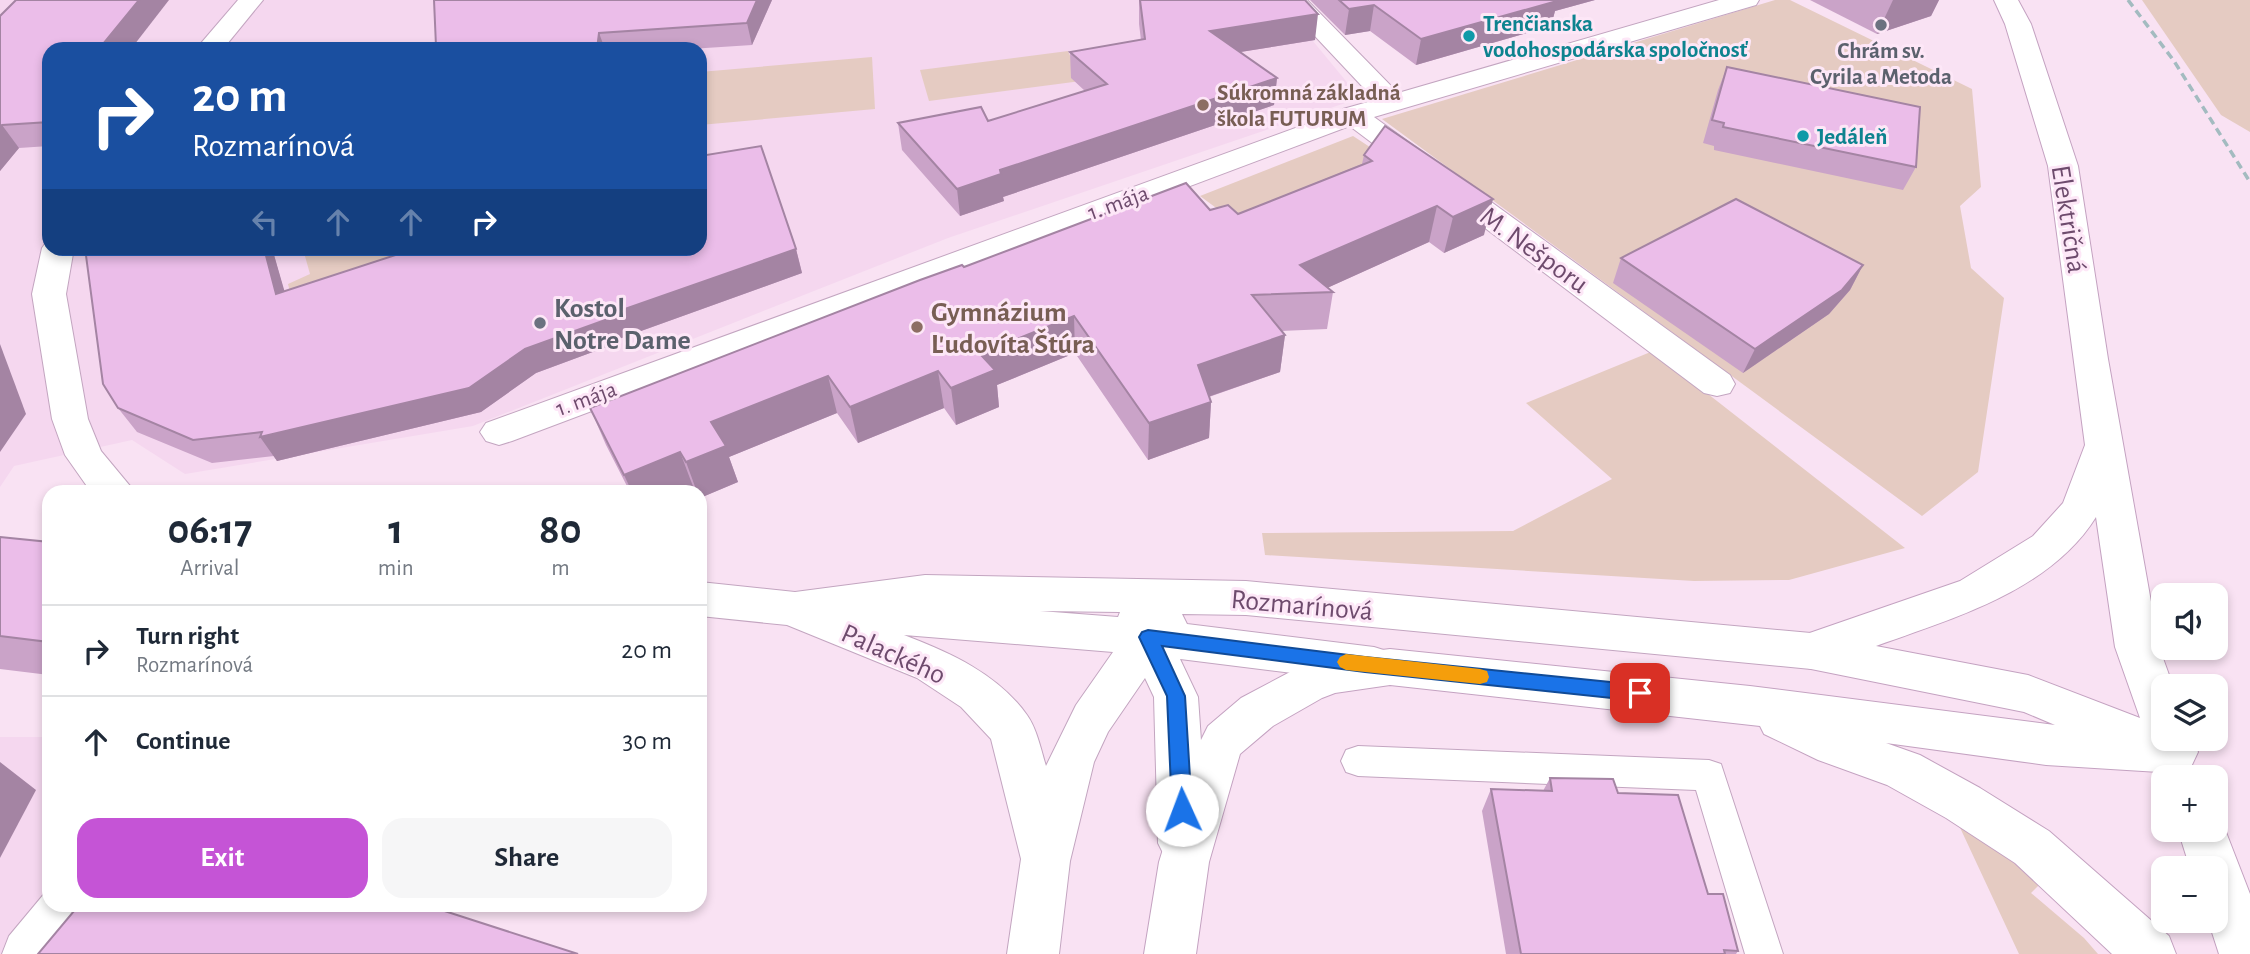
<!DOCTYPE html>
<html lang="en">
<head>
<meta charset="utf-8">
<style>
  body { margin:0; font-family:"Alegreya Sans",sans-serif; background:#f6f6f7; color:#1f2937; height:100vh; display:flex; flex-direction:column; font-size:26px; white-space:nowrap }
  * { box-sizing:border-box; margin:0 }
  p { font-size:23px; color:#747a83 }
  .icon { flex:none; width:38px; height:38px; fill:none; stroke:currentColor; stroke-width:2; stroke-linecap:round; stroke-linejoin:round }
  .map { position:relative; flex:1; overflow:hidden }
  .details { position:absolute; left:42px; top:485px; width:665px; height:427px; display:flex; flex-direction:column; background:#fff; border-radius:21px; box-shadow:0 4px 10px #0003 }
  .details>* { flex:none }
  .guide { position:absolute; left:42px; top:42px; width:665px; height:214px; border-radius:21px; box-shadow:0 4px 10px #0003; background:#1a4fa0; color:#fff; overflow:hidden }
  .controls { position:absolute; left:2151px; top:583px; display:grid; gap:14px }
  .controls a { display:grid; place-items:center; width:77px; height:77px; border-radius:14px; background:#fff; box-shadow:0 4px 10px #0003; font-size:35px }
  .pin { position:absolute; display:grid; place-items:center; width:60px; height:60px; color:#fff; margin:-30px; border-radius:14px; box-shadow:0 4px 10px #0006 }
  .me { position:absolute; width:77px; margin:-38px; rotate:358deg; stroke-linejoin:round; filter:drop-shadow(0 0 5px #0008) }
  .turn { display:flex; align-items:center; gap:24px; height:147px; padding:0 35px; font-size:32px }
  .turn .icon { width:91px; height:91px; stroke-width:2.5 }
  .turn b { display:block; font-size:49px; line-height:60px }
  .lanes { display:flex; align-items:center; height:66px; padding:0 35px; background:#0003; justify-content:center; gap:35px; direction:ltr }
  .lanes .off { opacity:.35 }
  .eta { display:flex; justify-content:space-evenly; align-items:center; height:119px; text-align:center }
  .eta b { font-size:42px; font-weight:700; line-height:49px }
  .cta { display:flex; gap:14px; margin-top:auto; padding:14px 35px }
  .cta a { flex:1; height:80px; border-radius:21px; background:#c554d6; color:#fff; font-size:28px; font-weight:700; line-height:80px; text-align:center }
  .cta a+a { background:#f6f6f7; color:#1f2937 }
  ul { padding:0; list-style:none }
  li { display:flex; align-items:center; gap:21px; height:91px; padding:0 35px; border-top:2px solid #e0e1e3 }
  li div { flex:1 }
  li b { display:block; font-size:26px }
  li em { font-style:normal }
  .map>svg:first-child { display:block }
  .residential { fill:#f5d7ef; fill-rule:evenodd }
  .green { fill:#e5cbc2 }
  .lines { fill:none; stroke-linecap:round; stroke-linejoin:round }
  .service-casing { stroke:#c3a5c0; stroke-width:2 }
  .pedestrian-casing { stroke:#c3a5c0; stroke-width:2 }
  .minor-casing { stroke:#c3a5c0; stroke-width:2 }
  .secondary-casing { stroke:#c4a2c1; stroke-width:2 }
  .service { fill:#fff; fill-rule:evenodd }
  .pedestrian { fill:#fff; fill-rule:evenodd }
  .minor { fill:#fff; fill-rule:evenodd }
  .secondary { fill:#fff; fill-rule:evenodd }
  .rail { stroke:#a3bbc0; stroke-width:3.5; stroke-dasharray:8 5; stroke-linecap:butt }
  .wall { fill:#caa3c8 }
  .shaded-wall { fill:#a484a3 }
  .building { fill:#ebbde9; stroke:#a484a3; stroke-width:2 }
  .route { fill:#1a73e8; stroke:#114b97; stroke-width:2 }
  .slow { fill:#f59e0b }
  .worship-dot { fill:#6b7280; stroke:#fde7f7; stroke-width:2.5 }
  .culture-dot { fill:#0f9aa8; stroke:#fde7f7; stroke-width:2.5 }
  .education-dot { fill:#8d6e63; stroke:#fde7f7; stroke-width:2.5 }
  .labels { text-anchor:middle; stroke-width:6; stroke-linejoin:round; paint-order:stroke }
  .far-culture-label { font-size:23px; font-weight:bold; fill:#0d838f; stroke:#fde7f7; text-anchor:start }
  .far-worship-label { font-size:23px; font-weight:bold; fill:#5b616d; stroke:#fde7f7 }
  .far-education-label { font-size:23px; font-weight:bold; fill:#785e54; stroke:#fde7f7; text-anchor:start }
  .far-street-label { font-size:23px; fill:#6e4b6d; stroke:#fde7f7 }
  .street-label { font-size:28px; fill:#6e4b6d; stroke:#fde7f7 }
  .worship-label { font-size:28px; font-weight:bold; fill:#5b616d; stroke:#fde7f7; text-anchor:start }
  .education-label { font-size:28px; font-weight:bold; fill:#785e54; stroke:#fde7f7; text-anchor:start }
</style>
</head>
<body>
<div class="map">
<svg width="2250" height="954" viewBox="0 0 2250 954">
  <rect width="100%" height="100%" fill="#f9e2f3"/>
  <g class="residential">
    <path d="M0,0H1279L1360,98L948,238L473,426L185,474L132,440L14,466L0,487ZM49,49H700V248H49Z"/>
    <polygon points="0,737 49,737 49,905 393,905 537,954 0,954"/>
  </g>
  <g class="green">
    <polygon points="1775,0 1790,0 1972,89 1981,187 1960,206 1971,268 2004,298 1978,472 1922,516 1382,119"/>
    <polygon points="2142,0 2250,0 2250,132 2221,115"/>
    <polygon points="1068,51 1081,81 929,101 920,70"/>
    <polygon points="872,57 875,109 700,125 700,72"/>
    <polygon points="1353,136 1399,166 1242,227 1200,196"/>
    <polygon points="303,249 443,249 295,312 288,284 310,274"/>
    <polygon points="1653,351 1905,548 1789,580 1694,581 1265,555 1262,533 1513,531 1612,479 1526,403"/>
    <polygon points="1956,819 2044,880 2031,893 2084,938 2098,954 2019,954"/>
  </g>
  <g class="lines">
    <defs>
      <polygon id="service" points="1358,746 1709,760 1721,764 1783,954 1745,954 1696,790 1358,776 1346,772 1341,761 1346,750"/>
      <polygon id="pedestrian" points="1353,107 1363,109 1367,115 1363,121 512,441 499,445 486,441 480,432 486,423"/>
      <g id="minor">
        <polygon points="238,0 263,0 223,49 196,49"/>
        <polygon points="1281,0 1307,0 1398,93 1719,0 1759,0 1756,5 1374,117 1730,375 1735,384 1730,393 1717,396 1704,393 1343,121 1339,115 1343,109 1375,100"/>
        <polygon points="47,241 49,241 49,248 74,248 66,294 88,419 101,451 135,492 91,492 65,455 52,419 32,294 42,248"/>
        <path d="M925,575L1246,581L1811,633L1826,638L1833,651L1826,664L1811,669L1246,615L1182,614L1187,624L1374,647L1390,652L1396,665L1390,678L1374,683L1180,659L1198,697L1208,843L1200,859L1183,866L1166,859L1158,843L1154,697L1145,678L1108,732L1094,762L1070,861L1059,954H1007L1021,859L991,739L961,707L917,678L787,625L700,616V582L795,592ZM1040,611L1120,612L1118,617ZM904,635L1113,652L1076,705L1046,766C1041,750 1037,729 1027,715C998,674 949,652 904,635Z"/>
        <polygon points="49,888 49,905 92,905 85,922 61,954 2,954 9,936"/>
      </g>
      <g id="secondary">
        <path d="M1994,0H2018L2031,24L2078,166L2108,359L2159,647L2173,686H2163V738H2192L2198,752L2191,767L2175,773L2046,765L1886,743L1920,755L1980,788L2049,831L2169,936L2176,954H2112L2015,863L1946,818L1887,785L1818,760L1764,734L1760,726L1390,685L1335,693L1322,698L1273,726L1240,754L1209,862L1196,954H1144L1159,862L1190,762L1208,726L1241,698L1290,672L1332,656L1390,649L1750,686L2055,725L2024,712L1811,669L1796,664L1789,651L1798,637L1960,581L2033,536L2063,503L2085,445L2048,166L2005,24ZM2096,517L2115,647L2140,718L2028,675L1876,646C1953,618 2050,591 2096,517Z"/>
        <polygon points="2216,813 2219,814 2250,894 2250,954 2219,954 2208,920 2216,920 2216,868 2190,868 2178,830 2216,830"/>
      </g>
    </defs>
    <use href="#service" class="service-casing"/>
    <use href="#pedestrian" class="pedestrian-casing"/>
    <use href="#minor" class="minor-casing"/>
    <use href="#secondary" class="secondary-casing"/>
    <use href="#service" class="service"/>
    <use href="#pedestrian" class="pedestrian"/>
    <use href="#minor" class="minor"/>
    <use href="#secondary" class="secondary"/>
    <polyline class="rail" points="2128,0 2174,61 2250,182"/>
  </g>
  <g class="wall">
    <polygon points="434,0 772,0 752,45 690,49 391,49 436,46"/>
    <polygon points="1139,0 1315,40 1240,52 1277,78 1274,105 1003,197 1004,201 960,216 902,150 898,123 988,121 1085,91 1071,78 1070,52 1141,40 1139,24"/>
    <polygon points="1310,0 1595,0 1555,11 1551,26 1416,65 1370,31 1345,35"/>
    <polygon points="1810,0 1939,0 1931,16 1877,34"/>
    <polygon points="0,16 49,49 49,146 19,148 0,171"/>
    <polygon points="1727,67 1916,167 1903,190 1714,150 1714,146 1703,143 1718,90"/>
    <polygon points="1364,155 1484,235 1444,253 1429,242 1327,288 1333,292 1327,329 1281,331 1285,335 1280,372 1209,397 1211,402 1209,438 1148,460 1075,353 997,385 999,407 956,425 944,408 858,443 837,413 729,457 738,482 700,498 700,492 696,492 694,489 687,492 630,492 606,445 590,408 964,267 1210,210 1238,214 1362,164"/>
    <polygon points="272,248 284,291 796,249 802,273 616,340 617,343 536,373 481,412 277,461 274,456 212,463 137,432 118,408"/>
    <polygon points="1621,258 1863,265 1850,290 1829,314 1743,373 1613,283"/>
    <polygon points="0,537 49,542 49,675 0,669"/>
    <polygon points="1550,778 1618,793 1708,894 1738,951 1736,954 1506,954 1482,811 1491,789 1543,791"/>
  </g>
  <g class="shaded-wall">
    <polygon points="139,0 169,0 131,49 99,49"/>
    <polygon points="757,0 772,0 752,45 747,23"/>
    <polygon points="1540,0 1595,0 1555,11 1551,26 1416,65 1421,39"/>
    <polygon points="1893,0 1939,0 1931,16 1877,34"/>
    <polygon points="1374,5 1370,31 1345,35 1349,9"/>
    <polygon points="1318,14 1315,40 1209,57 1210,31"/>
    <polygon points="599,33 605,49 597,49"/>
    <polygon points="1277,78 1274,105 1003,197 1004,201 960,216 957,189 1000,170"/>
    <polygon points="2,125 19,148 0,171 0,127"/>
    <polygon points="1493,199 1484,235 1444,253 1453,217"/>
    <polygon points="1437,206 1429,242 1316,293 1300,265"/>
    <polygon points="264,248 272,248 292,317 276,294"/>
    <polygon points="796,249 802,273 616,340 617,343 536,373 481,412 277,461 260,437 525,349 605,316"/>
    <polygon points="1863,265 1850,290 1829,314 1743,373 1755,349"/>
    <polygon points="1074,316 1075,353 997,385 999,407 956,425 951,388 980,354"/>
    <polygon points="1285,335 1280,372 1196,401 1198,365"/>
    <polygon points="0,344 26,414 0,452"/>
    <polygon points="938,371 944,408 858,443 850,407"/>
    <polygon points="828,376 837,413 729,457 738,482 700,498 700,492 697,492 686,462 711,422"/>
    <polygon points="1211,402 1209,438 1148,460 1149,423"/>
    <polygon points="680,452 694,489 687,492 632,492 624,475"/>
    <polygon points="0,762 36,790 0,858"/>
  </g>
  <g class="building">
    <polygon points="16,0 139,0 99,49 49,49 49,122 2,125 0,127 0,16"/>
    <polygon points="434,0 757,0 747,23 599,33 597,49 391,49 436,46"/>
    <polygon points="1140,0 1305,0 1318,14 1210,31 1277,78 1000,170 1001,174 957,189 898,123 981,107 988,121 1107,84 1070,52 1145,39"/>
    <polygon points="1339,0 1556,0 1557,1 1421,39 1374,5 1349,9"/>
    <polygon points="1727,67 1920,107 1916,167 1723,127 1724,123 1712,120"/>
    <polygon points="1385,126 1493,199 1453,217 1437,206 1300,265 1333,292 1252,295 1285,335 1198,365 1211,402 1149,423 1074,316 980,354 995,370 951,388 938,371 850,407 828,376 711,422 726,446 686,462 680,452 624,475 590,408 920,280 962,265 964,267 1186,183 1210,210 1228,205 1238,214 1372,161 1364,155"/>
    <polygon points="761,146 796,249 605,316 608,319 525,349 469,388 260,437 262,432 193,440 118,408 103,384 85,248 264,248 276,294 417,248 700,248 700,156"/>
    <polygon points="1736,199 1863,265 1842,290 1755,349 1621,258"/>
    <polygon points="0,537 49,542 49,642 0,636"/>
    <polygon points="1550,778 1613,779 1618,793 1678,795 1708,894 1723,894 1738,951 1724,950 1725,954 1521,954 1491,789 1552,791"/>
    <polygon points="79,905 426,905 578,954 38,954"/>
  </g>
  <polygon class="route" points="1148,630 1365,657 1640,685 1646,687 1649,693 1646,699 1640,701 1365,672 1162,646 1185,696 1192,810 1189,816 1182,819 1175,816 1172,810 1167,696 1139,637 1142,632"/>
  <polygon class="slow" points="1346,654 1480,669 1487,671 1489,677 1487,682 1480,684 1346,670 1340,667 1337,662 1340,657"/>
  <g class="worship-dot">
    <circle cx="1881" cy="25" r="7"/>
    <circle cx="540" cy="323" r="7"/>
  </g>
  <g class="culture-dot">
    <circle cx="1469" cy="36" r="7"/>
    <circle cx="1803" cy="136" r="7"/>
  </g>
  <g class="education-dot">
    <circle cx="1203" cy="105" r="7"/>
    <circle cx="917" cy="327" r="7"/>
  </g>
  <g class="labels">
    <g class="far-culture-label">
      <text x="1483" y="31">Trenčianska<tspan x="1483" dy="26">vodohospodárska spoločnosť</tspan></text>
      <text x="1817" y="144">Jedáleň</text>
    </g>
    <g class="far-worship-label">
      <text x="1881" y="58">Chrám sv.<tspan x="1881" dy="26">Cyrila a Metoda</tspan></text>
    </g>
    <g class="far-education-label">
      <text x="1217" y="100">Súkromná základná<tspan x="1217" dy="26">škola FUTURUM</tspan></text>
    </g>
    <g class="far-street-label">
      <text transform="translate(1118 202) rotate(-20)" y="8">1. mája</text>
      <text transform="translate(586 398) rotate(-20)" y="8">1. mája</text>
    </g>
    <g class="street-label">
      <text transform="translate(2070 219) rotate(81)" y="10">Električná</text>
      <text transform="translate(1535 249) rotate(36)" y="10">M. Nešporu</text>
      <text transform="translate(1302 604) rotate(5)" y="10">Rozmarínová</text>
      <text transform="translate(894 653) rotate(24)" y="10">Palackého</text>
    </g>
    <g class="worship-label">
      <text x="554" y="317">Kostol<tspan x="554" dy="32">Notre Dame</tspan></text>
    </g>
    <g class="education-label">
      <text x="931" y="321">Gymnázium<tspan x="931" dy="32">Ľudovíta Štúra</tspan></text>
    </g>
  </g>
</svg>
<div class="controls">
<a><svg class="icon" aria-label="sound" viewBox="0 0 24 24"><path d="M4 9h4l5-4v14l-5-4H4zM17 9q2 3 0 6"/></svg></a>
<a><svg class="icon" aria-label="layers" viewBox="0 0 24 24"><path d="M12 4l9 5-9 5-9-5zM3 14l9 5 9-5"/></svg></a>
<a>+</a>
<a>−</a>
</div>
<div class="pin" style="left:1640px;top:693px;background:#d93025"><svg class="icon" aria-label="arrive" viewBox="0 0 24 24"><path d="M6 21V4h12l-3 4 3 4H6"/></svg></div>
<svg class="me" style="left:1182px;top:810px" viewBox="-20 -20 40 40"><circle r="19" fill="#fff"/><path d="M0-13L10 11 0 6-10 11z" fill="#1a73e8"/></svg>
<div class="guide">
<div class="turn"><svg class="icon" aria-label="right" viewBox="0 0 24 24"><path d="M7 20v-9h11M14 6l5 5-5 5"/></svg><div><b>20 m</b>Rozmarínová</div></div>
<div class="lanes"><svg class="icon off" aria-label="left" viewBox="0 0 24 24"><path d="M17 20v-9H6M10 6l-5 5 5 5"/></svg><svg class="icon off" aria-label="ahead" viewBox="0 0 24 24"><path d="M12 20V5M6 11l6-6 6 6"/></svg><svg class="icon off" aria-label="ahead" viewBox="0 0 24 24"><path d="M12 20V5M6 11l6-6 6 6"/></svg><svg class="icon" aria-label="right" viewBox="0 0 24 24"><path d="M7 20v-9h11M14 6l5 5-5 5"/></svg></div>
</div>
<section class="details">
<div class="eta">
<div><b>06:17</b><p>Arrival</p></div>
<div><b>1</b><p>min</p></div>
<div><b>80</b><p>m</p></div>
</div>
<ul>
<li><svg class="icon" aria-label="right" viewBox="0 0 24 24"><path d="M7 20v-9h11M14 6l5 5-5 5"/></svg><div><b>Turn right</b><p>Rozmarínová</p></div><em>20 m</em></li>
<li><svg class="icon" aria-label="ahead" viewBox="0 0 24 24"><path d="M12 20V5M6 11l6-6 6 6"/></svg><div><b>Continue</b></div><em>30 m</em></li>
</ul>
<div class="cta"><a>Exit</a><a>Share</a></div>
</section>
</div>
</body>
</html>
